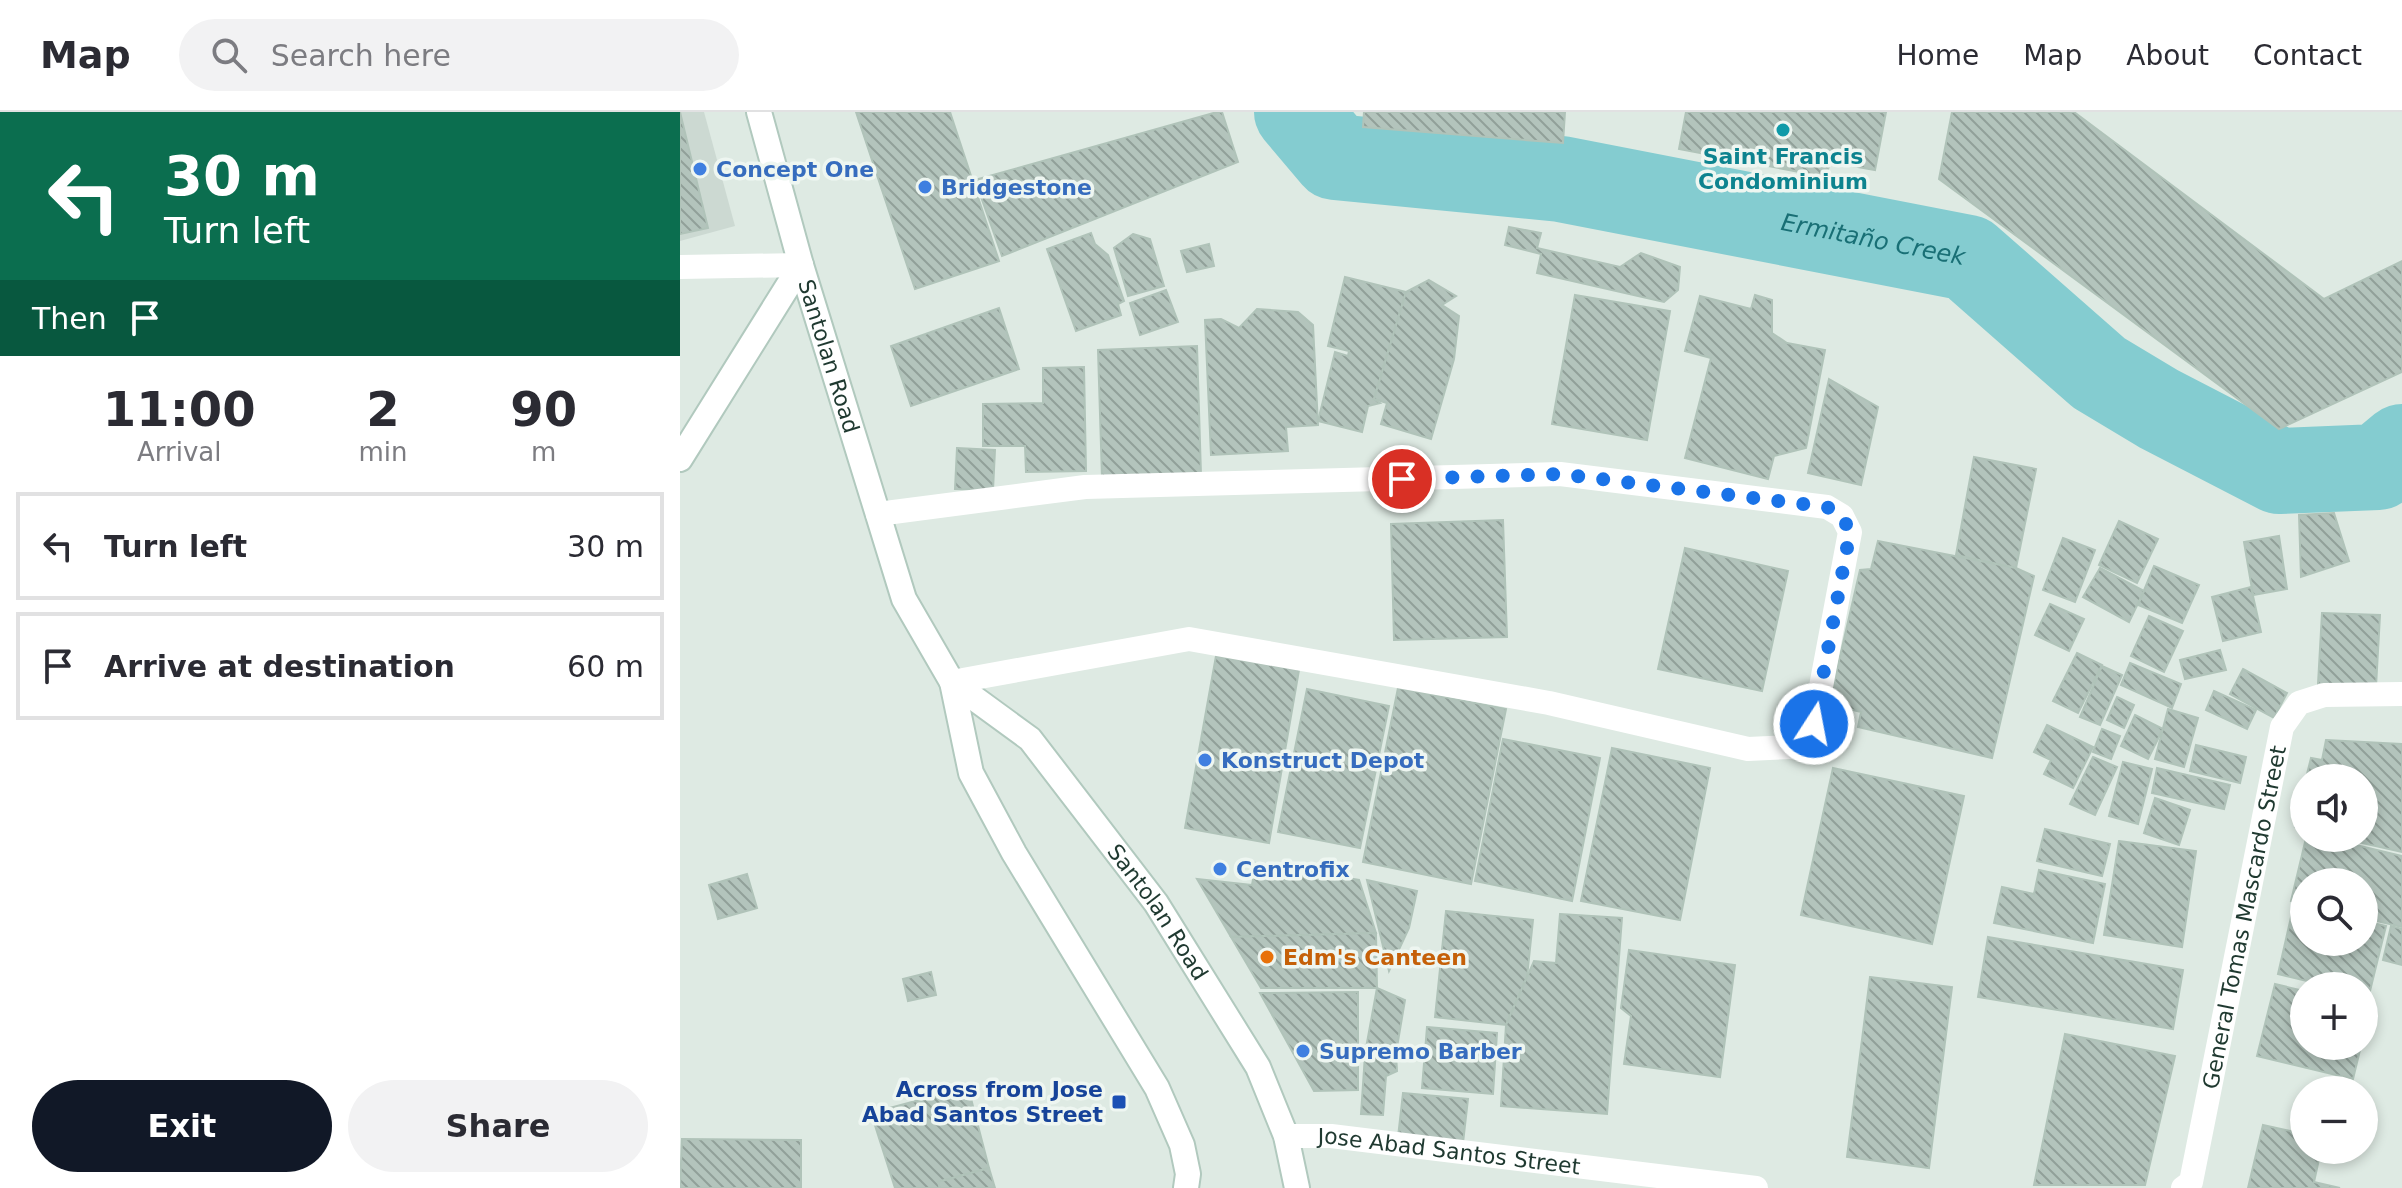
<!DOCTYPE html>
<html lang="en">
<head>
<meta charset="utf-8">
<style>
  body { margin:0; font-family:"DejaVu Sans",sans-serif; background:#f2f2f3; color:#2b2b33; height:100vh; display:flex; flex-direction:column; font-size:30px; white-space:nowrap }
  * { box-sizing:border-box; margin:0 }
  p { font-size:26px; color:#7c7c81 }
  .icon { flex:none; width:44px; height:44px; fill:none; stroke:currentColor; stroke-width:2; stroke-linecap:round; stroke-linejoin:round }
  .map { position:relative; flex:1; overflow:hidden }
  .panel { display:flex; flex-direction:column; background:#fff; width:680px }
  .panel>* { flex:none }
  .top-card { background:#0b6e4f; color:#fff; overflow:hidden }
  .tools { position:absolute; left:1610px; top:652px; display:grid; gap:16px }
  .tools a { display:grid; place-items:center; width:88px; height:88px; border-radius:50%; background:#fff; box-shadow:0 4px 12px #0003; font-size:40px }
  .pin { position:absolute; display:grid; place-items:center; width:68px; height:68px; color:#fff; margin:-34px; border:4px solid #fff; border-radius:50%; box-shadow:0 2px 8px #0007 }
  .me { position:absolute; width:88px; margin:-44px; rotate:11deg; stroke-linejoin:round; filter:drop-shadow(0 0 6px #0008) }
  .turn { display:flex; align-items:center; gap:28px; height:168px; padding:0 32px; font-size:36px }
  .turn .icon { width:104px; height:104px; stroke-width:2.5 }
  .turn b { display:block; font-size:56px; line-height:68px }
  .then { display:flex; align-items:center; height:76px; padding:0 32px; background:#0003; gap:16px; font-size:30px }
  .eta { display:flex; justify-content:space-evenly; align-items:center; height:136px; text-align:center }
  .eta b { font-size:48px; font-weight:800; line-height:56px }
  .button { display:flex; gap:16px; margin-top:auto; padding:16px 32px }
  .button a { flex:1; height:92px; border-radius:48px; background:#111827; color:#fff; font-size:32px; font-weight:800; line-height:92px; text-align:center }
  .button a+a { background:#f2f2f3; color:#2b2b33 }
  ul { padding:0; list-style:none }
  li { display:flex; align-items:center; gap:24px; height:108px; margin:0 16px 12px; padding:0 16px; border:4px solid #e1e1e2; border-radius:0px }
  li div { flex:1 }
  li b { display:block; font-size:30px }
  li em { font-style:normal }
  header { display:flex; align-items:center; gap:48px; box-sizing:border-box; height:112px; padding:0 40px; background:#fff; border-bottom:2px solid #e1e1e2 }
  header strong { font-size:38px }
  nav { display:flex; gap:44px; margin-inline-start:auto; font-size:28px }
  .search { width:560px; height:72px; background:#f2f2f3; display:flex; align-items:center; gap:20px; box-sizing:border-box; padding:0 28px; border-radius:44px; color:#7c7c81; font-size:30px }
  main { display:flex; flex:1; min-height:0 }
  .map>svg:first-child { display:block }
  .built { fill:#ccd9d2 }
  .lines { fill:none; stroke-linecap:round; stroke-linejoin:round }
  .river { stroke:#84ccd0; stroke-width:86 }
  .building { fill:url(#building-back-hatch); stroke:#b0c3b9; stroke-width:2 }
  .secondary-casing { stroke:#b1c9be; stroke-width:28 }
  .service { stroke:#fff; stroke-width:24 }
  .minor { stroke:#fff; stroke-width:24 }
  .tertiary { stroke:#fff; stroke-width:24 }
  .secondary { stroke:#fff; stroke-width:24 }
  .route { stroke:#1a73e8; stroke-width:14; stroke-dasharray:0 25.2 }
  .culture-dot { fill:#0f9aa8; stroke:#eef6f1; stroke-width:3 }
  .shop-dot { fill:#3f7fe0; stroke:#eef6f1; stroke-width:3 }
  .food-dot { fill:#e8710a; stroke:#eef6f1; stroke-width:3 }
  .transit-dot { fill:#1a4fb4; stroke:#eef6f1; stroke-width:3 }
  .labels { text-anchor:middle; stroke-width:7; stroke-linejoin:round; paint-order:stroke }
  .culture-label { font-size:22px; font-weight:bold; fill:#0d838f; stroke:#eef6f1 }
  .shop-label { font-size:22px; font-weight:bold; fill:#366cbe; stroke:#eef6f1; text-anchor:start }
  .street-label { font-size:22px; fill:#1f3930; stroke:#eef6f1 }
  .food-label { font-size:22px; font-weight:bold; fill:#c56008; stroke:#eef6f1; text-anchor:start }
  .transit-label { font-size:22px; font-weight:bold; fill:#164399; stroke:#eef6f1; text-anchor:end }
  .water-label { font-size:24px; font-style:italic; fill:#196f75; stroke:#eef6f1 }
</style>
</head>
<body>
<header>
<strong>Map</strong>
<div class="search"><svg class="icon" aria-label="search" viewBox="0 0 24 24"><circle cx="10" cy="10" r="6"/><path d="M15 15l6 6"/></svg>Search here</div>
<nav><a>Home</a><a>Map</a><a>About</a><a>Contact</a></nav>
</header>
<main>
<section class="panel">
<div class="top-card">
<div class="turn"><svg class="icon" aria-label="left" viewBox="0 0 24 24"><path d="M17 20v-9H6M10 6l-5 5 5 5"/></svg><div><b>30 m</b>Turn left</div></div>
<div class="then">Then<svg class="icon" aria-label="arrive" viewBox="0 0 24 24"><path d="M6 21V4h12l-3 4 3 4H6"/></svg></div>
</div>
<div class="eta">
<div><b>11:00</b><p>Arrival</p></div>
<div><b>2</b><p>min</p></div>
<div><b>90</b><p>m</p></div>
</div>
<ul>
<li><svg class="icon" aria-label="left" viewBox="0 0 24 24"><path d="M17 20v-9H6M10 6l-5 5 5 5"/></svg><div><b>Turn left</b></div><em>30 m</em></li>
<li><svg class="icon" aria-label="arrive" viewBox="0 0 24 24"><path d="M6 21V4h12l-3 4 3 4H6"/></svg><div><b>Arrive at destination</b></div><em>60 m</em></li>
</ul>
<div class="button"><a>Exit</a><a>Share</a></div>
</section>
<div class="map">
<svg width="1722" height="1076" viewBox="0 0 1722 1076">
  <defs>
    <pattern id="building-back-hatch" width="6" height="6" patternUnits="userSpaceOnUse" patternTransform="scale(2)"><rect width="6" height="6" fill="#b3c4bc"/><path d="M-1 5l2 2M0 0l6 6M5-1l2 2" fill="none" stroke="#91a099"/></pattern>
  </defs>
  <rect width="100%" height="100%" fill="#deeae3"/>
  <polygon class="built" points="0,0 24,0 55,114 0,129"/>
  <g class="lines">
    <path class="river" id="s1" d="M617,0L655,45L881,67L1288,146L1419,261L1479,297L1599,359L1698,355L1722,335"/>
  </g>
  <g class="building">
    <polygon points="0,0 28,116 0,122"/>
    <polygon points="176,0 270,0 319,149 235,177"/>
    <polygon points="537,0 542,0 558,50 322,144 295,68"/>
    <polygon points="684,0 885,0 883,31 683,15"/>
    <polygon points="1006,0 1206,0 1195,58 1150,50 1146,65 999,37"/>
    <polygon points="1272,0 1394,0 1644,187 1722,149 1722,260 1599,317 1259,67"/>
    <polygon points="829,115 861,121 857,136 940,155 961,141 1000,155 998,178 984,190 857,161 861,142 825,133"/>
    <polygon points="411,121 415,132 428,143 444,189 438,192 441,203 396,219 367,137"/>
    <polygon points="453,122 470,127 484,174 448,184 434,136"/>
    <polygon points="529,132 534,154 507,160 501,139"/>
    <polygon points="665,165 726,180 694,287 700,291 688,294 682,320 638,309 655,240 668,244 669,239 648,234"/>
    <polygon points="749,168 776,184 762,193 779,204 774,247 751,327 701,312 707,291 694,287 726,180"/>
    <polygon points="486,178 498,210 460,223 450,191"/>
    <polygon points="895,183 990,199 967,328 872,312"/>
    <polygon points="1075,183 1092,188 1092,221 1107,231 1145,238 1126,336 1094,344 1088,367 1005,346 1031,246 1005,239 1020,184 1071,197"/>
    <polygon points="319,196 339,257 231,294 211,234"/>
    <polygon points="577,197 618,200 633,213 638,313 606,315 608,339 531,343 525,208 541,207 559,216"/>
    <polygon points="517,234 521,363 422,366 418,238"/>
    <polygon points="404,255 406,359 346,360 345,334 303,334 303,292 363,291 363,256"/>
    <polygon points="1149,267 1198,295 1181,373 1128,361"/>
    <polygon points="277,336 315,338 313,378 275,377"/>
    <polygon points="1294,345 1356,357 1336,456 1276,443"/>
    <polygon points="1654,401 1669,449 1621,465 1619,403"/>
    <polygon points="823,408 827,525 714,528 711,412"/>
    <polygon points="1439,409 1478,427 1457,471 1419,453"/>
    <polygon points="1599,424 1607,477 1573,483 1564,430"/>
    <polygon points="1383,426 1415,438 1395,490 1363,478"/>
    <polygon points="1198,429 1336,456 1354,464 1312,646 1178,615 1181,600 1149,592 1180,458 1191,457"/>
    <polygon points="1005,436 1108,459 1082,579 978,557"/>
    <polygon points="1474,454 1519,473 1502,511 1458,493"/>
    <polygon points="1420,456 1464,479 1449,510 1403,485"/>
    <polygon points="1571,475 1581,520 1543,529 1532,485"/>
    <polygon points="1370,492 1404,507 1389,539 1355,523"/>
    <polygon points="1642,501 1700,503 1696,575 1638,572"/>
    <polygon points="1469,504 1503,519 1484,560 1451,544"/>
    <polygon points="1540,538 1546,558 1505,567 1500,548"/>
    <polygon points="1397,541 1422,553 1398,601 1373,589"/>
    <polygon points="536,544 619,558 589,731 505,716"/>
    <polygon points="1450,551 1501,572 1492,596 1441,573"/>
    <polygon points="1422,554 1442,563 1420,613 1400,605"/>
    <polygon points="1563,557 1607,581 1594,606 1550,582"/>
    <polygon points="718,576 826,597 791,772 683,750"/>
    <polygon points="627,577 709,594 680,736 598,720"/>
    <polygon points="1534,579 1576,598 1567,617 1526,598"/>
    <polygon points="1437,585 1454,593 1444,616 1427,608"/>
    <polygon points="1488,597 1518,606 1504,655 1475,647"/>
    <polygon points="1455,603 1483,617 1468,647 1441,634"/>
    <polygon points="1367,613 1413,635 1393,676 1364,662 1371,648 1354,640"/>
    <polygon points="1422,617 1440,624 1431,647 1413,640"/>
    <polygon points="823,627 920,646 892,789 795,769"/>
    <polygon points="1646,628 1722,632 1722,740 1660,726 1684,726 1684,666 1626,666 1631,646 1642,648"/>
    <polygon points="1516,633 1566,645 1560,671 1510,659"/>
    <polygon points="932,636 1030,656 1000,808 901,789"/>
    <polygon points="1413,645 1437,655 1415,703 1390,692"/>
    <polygon points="1443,650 1472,657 1458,712 1429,704"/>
    <polygon points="1153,656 1284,684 1252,832 1121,803"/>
    <polygon points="1477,656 1550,673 1544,697 1472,681"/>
    <polygon points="1624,676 1624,718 1615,715"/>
    <polygon points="1475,686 1510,698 1499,733 1464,721"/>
    <polygon points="1365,717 1430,732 1422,764 1357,749"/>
    <polygon points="1626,726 1647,726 1722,744 1722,815 1684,806 1684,770 1624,770 1624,792 1611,789"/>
    <polygon points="1439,729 1516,739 1502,835 1424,823"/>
    <polygon points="576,751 679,768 696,821 551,825 517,767 572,773"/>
    <polygon points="1359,758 1425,772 1413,831 1314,811 1322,775 1354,782"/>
    <polygon points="67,762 77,796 38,807 29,773"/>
    <polygon points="687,768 737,779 729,816 709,859"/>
    <polygon points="1614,792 1624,795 1624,830 1684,830 1684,809 1706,814 1689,883 1684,882 1684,874 1648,874 1598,862"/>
    <polygon points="766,799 853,808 847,865 826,913 755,905"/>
    <polygon points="880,802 942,806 927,1002 821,994 826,913 854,849 876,851"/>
    <polygon points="1711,814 1722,817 1722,853 1703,848"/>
    <polygon points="696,821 697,876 581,876 551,825"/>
    <polygon points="1308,825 1503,858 1493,917 1298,885"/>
    <polygon points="949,838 1055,853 1040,965 944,952 951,904 941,896"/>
    <polygon points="251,860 256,883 228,889 223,867"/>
    <polygon points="1190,865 1272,875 1249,1056 1167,1045"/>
    <polygon points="1595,872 1624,879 1624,934 1681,934 1673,967 1577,944"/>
    <polygon points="697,876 725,888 716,941 686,936"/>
    <polygon points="678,880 678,978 634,979 580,881"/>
    <polygon points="747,915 817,921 813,982 742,976"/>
    <polygon points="1385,922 1495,944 1465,1073 1354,1073"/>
    <polygon points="716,941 717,959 706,964 703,1003 681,1002 685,943"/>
    <polygon points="288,975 309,1056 258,1070 260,1076 215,1076 191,1001"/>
    <polygon points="723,981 788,987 783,1031 718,1025"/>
    <polygon points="1583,1013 1624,1022 1624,1038 1641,1038 1634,1070 1660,1076 1568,1076"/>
    <polygon points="2,1027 121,1028 121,1076 0,1076"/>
    <polygon points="309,1056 315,1076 260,1076 258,1070"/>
  </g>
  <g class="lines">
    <defs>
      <g id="secondary">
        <path id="s4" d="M79,0L121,153L224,487L272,570L291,661L334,741L477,976L502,1033L508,1062L506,1076"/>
        <polyline points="0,347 121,153"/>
        <path id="s5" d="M272,570L350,627L476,791L578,955L606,1024L617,1076"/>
      </g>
    </defs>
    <use href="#secondary" class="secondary-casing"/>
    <polyline class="service" points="198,402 405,375 880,362 1147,395 1162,404 1170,420 1134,612 1109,635 1068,637 869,591 509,527 272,570"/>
    <g class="minor">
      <polyline points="0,155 121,153"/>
      <path id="s2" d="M1503,1076L1511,1070L1602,615L1619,591L1644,583L1722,582"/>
    </g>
    <path class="tertiary" id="s3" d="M606,1024H651L1076,1076"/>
    <use href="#secondary" class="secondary"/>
  </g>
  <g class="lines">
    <polyline class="route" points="722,367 880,362 1147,395 1162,404 1170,420 1134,612"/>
  </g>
  <circle class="culture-dot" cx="1103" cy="18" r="8"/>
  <g class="shop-dot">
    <circle cx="20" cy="57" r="8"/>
    <circle cx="245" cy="75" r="8"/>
    <circle cx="525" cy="648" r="8"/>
    <circle cx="540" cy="757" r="8"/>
    <circle cx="623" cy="939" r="8"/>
  </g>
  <circle class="food-dot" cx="587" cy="845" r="8"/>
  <rect class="transit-dot" x="431" y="982" width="16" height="16" rx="4"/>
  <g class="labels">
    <g class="culture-label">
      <text x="1103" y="52">Saint Francis<tspan x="1103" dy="25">Condominium</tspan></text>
    </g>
    <g class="shop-label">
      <text x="36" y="65">Concept One</text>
      <text x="261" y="83">Bridgestone</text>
      <text x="541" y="656">Konstruct Depot</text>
      <text x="556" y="765">Centrofix</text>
      <text x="639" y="947">Supremo Barber</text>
    </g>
    <g class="street-label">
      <text dy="8" stroke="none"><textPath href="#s4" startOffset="254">Santolan Road</textPath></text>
      <text dy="8" stroke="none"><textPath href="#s5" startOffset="312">Santolan Road</textPath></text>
      <text dy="8" stroke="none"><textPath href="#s2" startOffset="280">General Tomas Mascardo Street</textPath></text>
      <text dy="8" stroke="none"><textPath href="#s3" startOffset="164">Jose Abad Santos Street</textPath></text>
    </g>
    <g class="food-label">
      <text x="603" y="853">Edm's Canteen</text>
    </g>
    <g class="transit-label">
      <text x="423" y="985">Across from Jose<tspan x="423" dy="25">Abad Santos Street</tspan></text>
    </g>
    <g class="water-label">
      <text dy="8" stroke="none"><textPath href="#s1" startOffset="604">Ermitaño Creek</textPath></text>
    </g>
  </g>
</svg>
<div class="tools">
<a><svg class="icon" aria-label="sound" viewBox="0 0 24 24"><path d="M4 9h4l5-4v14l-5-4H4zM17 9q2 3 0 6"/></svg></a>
<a><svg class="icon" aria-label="search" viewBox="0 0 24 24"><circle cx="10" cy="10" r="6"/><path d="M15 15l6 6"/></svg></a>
<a>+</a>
<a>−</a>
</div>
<div class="pin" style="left:722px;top:367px;background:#d93025"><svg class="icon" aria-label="arrive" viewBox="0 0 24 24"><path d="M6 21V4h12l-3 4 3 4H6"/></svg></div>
<svg class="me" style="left:1134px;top:612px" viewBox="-20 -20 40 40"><circle r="17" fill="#1a73e8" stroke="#fff" stroke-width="3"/><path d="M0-11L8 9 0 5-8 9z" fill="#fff"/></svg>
</div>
</main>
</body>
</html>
